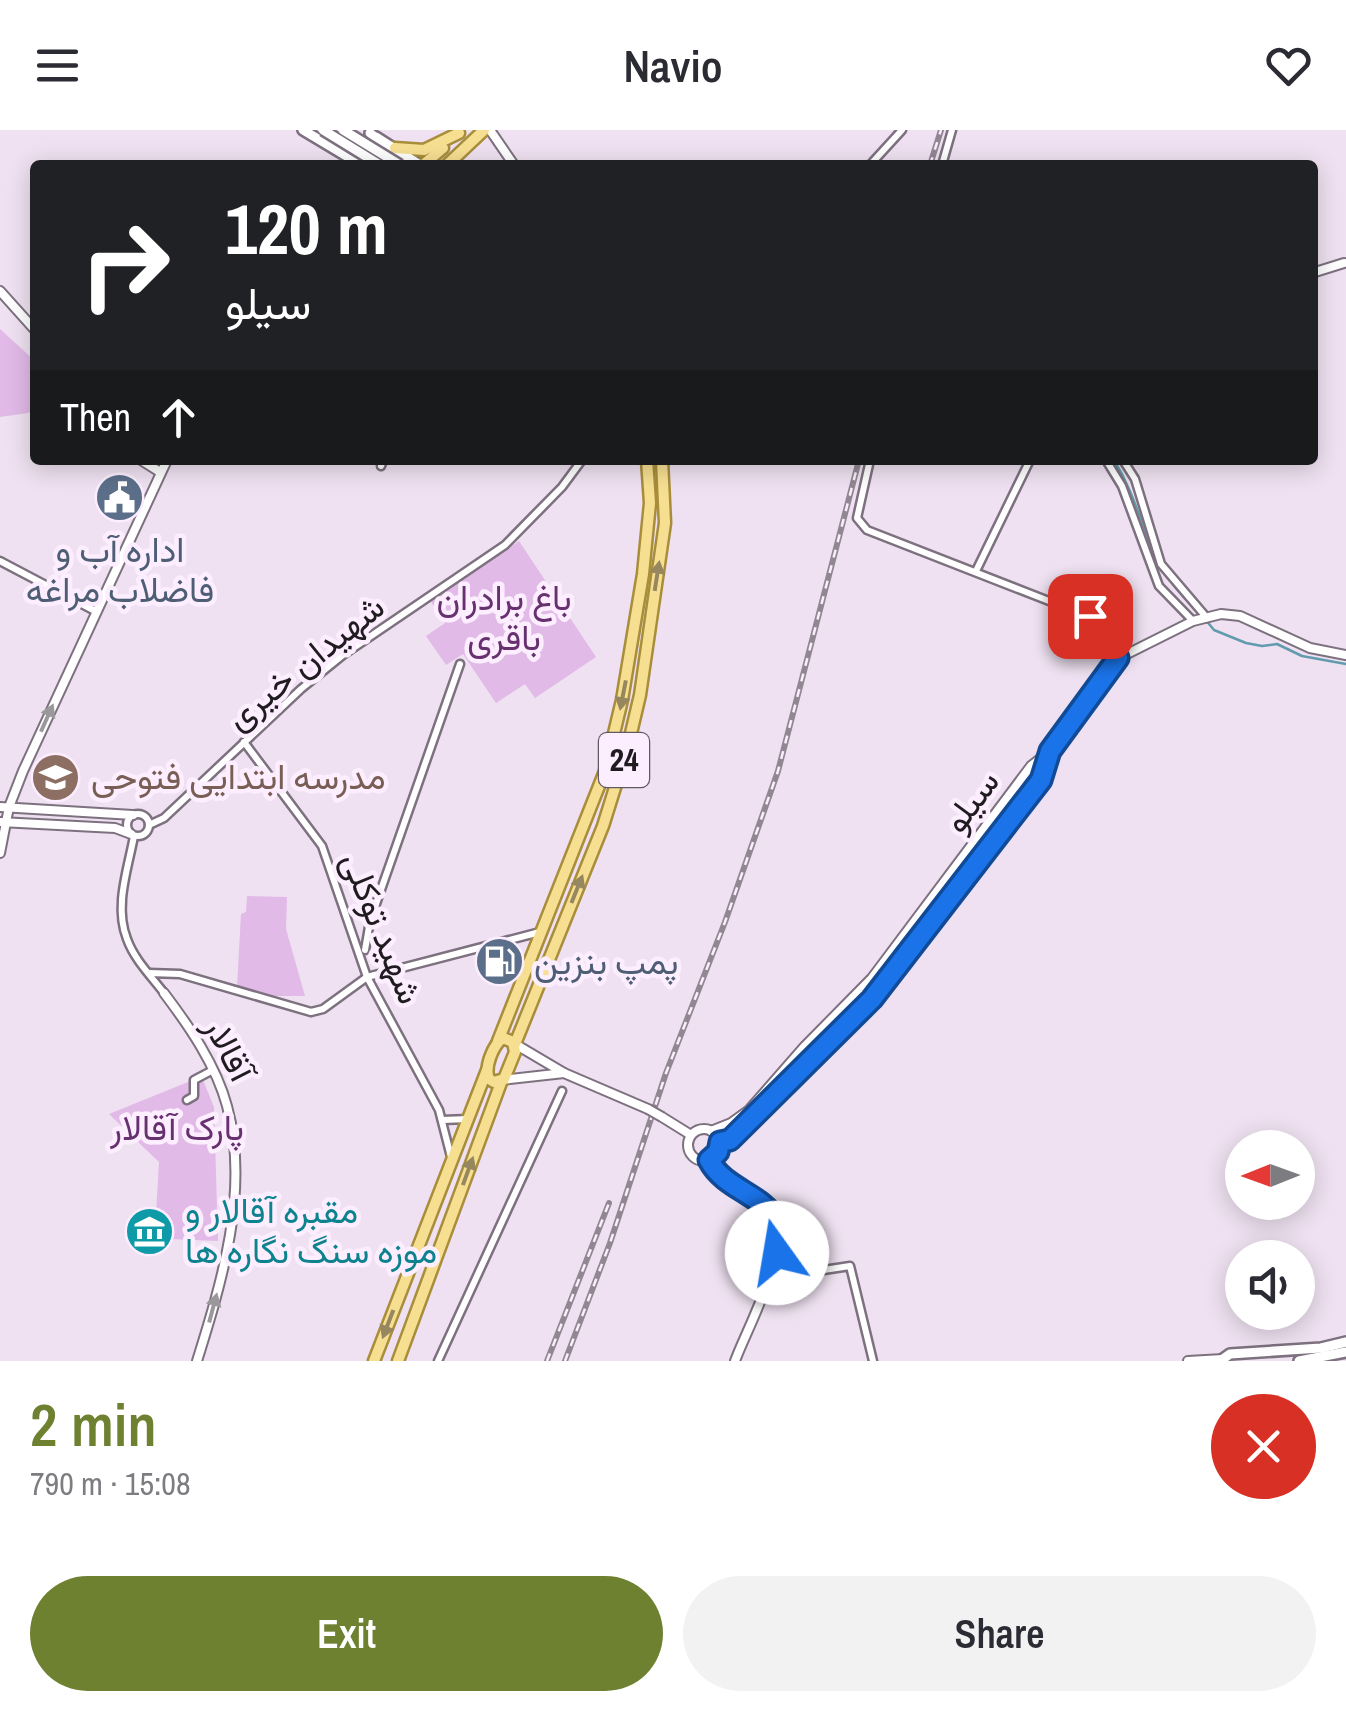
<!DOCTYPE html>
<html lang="en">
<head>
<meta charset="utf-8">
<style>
  body { margin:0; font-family:"Archivo Narrow",Vazirmatn,sans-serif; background:#f2f2f3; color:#2b2b33; height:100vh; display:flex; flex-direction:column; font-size:38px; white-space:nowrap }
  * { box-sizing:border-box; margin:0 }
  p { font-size:32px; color:#7c7c81 }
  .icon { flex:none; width:55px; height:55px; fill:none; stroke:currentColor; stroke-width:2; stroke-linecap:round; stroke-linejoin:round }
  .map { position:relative; height:1231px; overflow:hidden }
  .drawer { display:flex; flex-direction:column; background:#fff; flex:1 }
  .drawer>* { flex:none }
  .top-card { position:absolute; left:30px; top:30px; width:1288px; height:305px; border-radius:10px; box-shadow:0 5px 25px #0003; background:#202124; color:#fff; overflow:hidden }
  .needle { width:65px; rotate:269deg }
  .tools { position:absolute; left:1225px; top:1000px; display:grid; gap:20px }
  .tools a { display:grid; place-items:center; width:90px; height:90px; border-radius:50%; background:#fff; box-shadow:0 5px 25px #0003; font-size:50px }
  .pin { position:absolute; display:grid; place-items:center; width:85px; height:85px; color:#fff; margin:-42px; border-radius:20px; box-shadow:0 5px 15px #0006 }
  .me { position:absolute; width:110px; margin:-55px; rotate:347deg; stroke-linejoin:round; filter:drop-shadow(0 0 8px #0008) }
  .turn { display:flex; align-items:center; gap:35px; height:210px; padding:0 30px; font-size:45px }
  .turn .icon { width:130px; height:130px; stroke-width:2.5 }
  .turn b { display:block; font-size:70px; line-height:85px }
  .then { display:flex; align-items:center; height:95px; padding:0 30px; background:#0003; gap:20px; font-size:38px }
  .round { display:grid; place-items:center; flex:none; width:105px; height:105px; border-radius:52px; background:#f2f2f3 }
  .overview { display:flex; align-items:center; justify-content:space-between; height:170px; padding:0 30px }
  h1 { font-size:60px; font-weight:600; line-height:75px; color:#6e8131 }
  .primary-button { display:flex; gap:20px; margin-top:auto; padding:20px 30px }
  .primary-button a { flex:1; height:115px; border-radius:60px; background:#6e8131; color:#fff; font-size:40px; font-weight:600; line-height:115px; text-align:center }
  .primary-button a+a { background:#f2f2f3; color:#2b2b33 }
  header { display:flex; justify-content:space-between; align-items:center; height:130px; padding:0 30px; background:#fff; font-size:45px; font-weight:600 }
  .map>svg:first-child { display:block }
  .green { fill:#e1bae7 }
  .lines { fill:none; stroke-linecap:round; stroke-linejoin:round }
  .stream { stroke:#619bad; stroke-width:2.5 }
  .minor-casing { stroke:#7d717f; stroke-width:11 }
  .tertiary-casing { stroke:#7d717f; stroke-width:12 }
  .secondary-casing { stroke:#7d717f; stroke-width:14 }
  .primary-casing { stroke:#a88d3b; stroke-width:15 }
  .minor { stroke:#fff; stroke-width:6 }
  .tertiary { stroke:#fff; stroke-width:8 }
  .secondary { stroke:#fff; stroke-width:9 }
  .primary { stroke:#f7df92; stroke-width:10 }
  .rail-casing { stroke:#918792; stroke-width:6 }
  .rail { stroke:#fceefe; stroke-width:2.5; stroke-dasharray:8; stroke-linecap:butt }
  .tertiary-bridge-casing { stroke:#7d717f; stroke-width:12; stroke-linecap:butt }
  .secondary-bridge-casing { stroke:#7d717f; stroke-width:14; stroke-linecap:butt }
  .tertiary-bridge { stroke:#fff; stroke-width:8 }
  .secondary-bridge { stroke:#fff; stroke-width:9 }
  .oneway { fill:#96875f }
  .oneway2 { fill:#9b989b }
  .route-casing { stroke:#114b97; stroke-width:25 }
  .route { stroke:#1a73e8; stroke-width:18 }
  .labels { text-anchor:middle; stroke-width:9; stroke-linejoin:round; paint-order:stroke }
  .shield { fill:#fceefe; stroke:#625a63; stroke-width:2.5 }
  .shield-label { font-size:32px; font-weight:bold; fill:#201b20 }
  .service-label { font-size:35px; fill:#4e5e75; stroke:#fceefe }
  .park-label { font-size:35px; fill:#673170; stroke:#fceefe }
  .street-label { font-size:35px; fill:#201b20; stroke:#fceefe }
  .education-label { font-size:35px; fill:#785e54; stroke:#fceefe; text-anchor:start }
  .culture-label { font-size:35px; fill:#0d838f; stroke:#fceefe; text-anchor:start }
</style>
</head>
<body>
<header><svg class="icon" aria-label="menu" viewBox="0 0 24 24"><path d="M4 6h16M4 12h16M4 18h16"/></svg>Navio<svg class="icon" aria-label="heart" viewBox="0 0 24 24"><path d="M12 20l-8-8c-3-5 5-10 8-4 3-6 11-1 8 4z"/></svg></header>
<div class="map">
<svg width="1346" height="1231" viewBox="0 0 1346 1231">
  <rect width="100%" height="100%" fill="#efe1f1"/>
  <g class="green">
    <polygon points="0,199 35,231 35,279 28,283 0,287"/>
    <polygon points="519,411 596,527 535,568 525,554 496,573 463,524 446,535 426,506 445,493 430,470"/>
    <polygon points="247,766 287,767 286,799 305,866 264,866 237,857 241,784 246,782"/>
    <polygon points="200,943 214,977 218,1111 169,1109 169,1085 156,1084 159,1032 109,984 193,950"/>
  </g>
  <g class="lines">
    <g class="stream">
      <path d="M1114,330C1147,384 1144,432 1193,476"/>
      <polyline points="1205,489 1214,500 1246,513 1262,516 1277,514 1302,526 1346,534"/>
    </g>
    <defs>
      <g id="minor">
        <polyline points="870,35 902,0"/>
        <polyline points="942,35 952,0"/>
        <polyline points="870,330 857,388 867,400 1090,487 1103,497 1119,528"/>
        <polyline points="1106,330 1122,356 1159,456 1193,491"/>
        <polyline points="1123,330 1135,349 1161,434 1207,488"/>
        <polyline points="381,336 383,330"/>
        <polyline points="0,431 95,481"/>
        <polyline points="976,441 1030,330"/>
        <polyline points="244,612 322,716 367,847 439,980 451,1027"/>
        <circle cx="138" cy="695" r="11"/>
        <polyline points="149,695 164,688 301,559 343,525 505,415 562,357 582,330"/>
        <path d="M134,706C128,739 114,776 127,809C134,829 151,846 164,863"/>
        <polyline points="365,820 370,791 460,534"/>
        <polyline points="149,843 180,844 311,882 323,879 367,847 540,802"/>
        <polyline points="187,970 194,966 194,950 213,940"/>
        <polyline points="442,990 469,989"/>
        <polyline points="779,1113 804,1143 850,1136 873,1231"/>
        <polyline points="438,1231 562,961"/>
      </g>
      <g id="tertiary">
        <polyline points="490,0 514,35"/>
        <polyline points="1312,143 1344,133"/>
        <polyline points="0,161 35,200"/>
        <polyline points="141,330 160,342"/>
        <polyline points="0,677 133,685"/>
        <polyline points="0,692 115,698 131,704"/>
        <polyline points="0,723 9,677 23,641 167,330"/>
        <path d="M164,863C189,896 216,935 227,976C250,1059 222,1151 197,1231"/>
        <polyline points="564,943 648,979"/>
        <polyline points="502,950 564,943 515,914"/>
        <polyline points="662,987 691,1005"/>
        <circle cx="704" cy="1015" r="16"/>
        <polyline points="711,1001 731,993 749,980 805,916 872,848 1031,636 1050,621 1119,528 1193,491 1221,484 1240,486 1310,518 1346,525"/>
        <polyline points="720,1012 730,1010 872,869 897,841 1041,650 1050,621"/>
        <path d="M709,1030C722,1054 751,1059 768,1078C797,1111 748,1195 735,1231"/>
        <polyline points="1188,1231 1223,1229"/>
      </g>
      <g id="secondary">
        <polyline points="303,0 358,33 371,32 379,23 379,11 370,3"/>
        <polyline points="376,7 420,35"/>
        <polyline points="1223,1229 1230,1224 1321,1218 1346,1212"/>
        <polyline points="1299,1231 1346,1222"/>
      </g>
      <g id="primary">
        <polyline points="395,18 424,20 459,3"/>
        <polyline points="423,35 443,18"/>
        <polyline points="447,35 484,0"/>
        <path d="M503,908L513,912L515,922L504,949L494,952L489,949C484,937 493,915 503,908Z"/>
        <polyline points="498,911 605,641 622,570 643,444 650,373 647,330"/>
        <polyline points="515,914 603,696 628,616 640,565 665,393 662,330"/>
        <polyline points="374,1231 487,940"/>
        <polyline points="398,1231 502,950"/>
      </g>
    </defs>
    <use href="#minor" class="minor-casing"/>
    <use href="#tertiary" class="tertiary-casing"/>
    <use href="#secondary" class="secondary-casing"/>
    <use href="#primary" class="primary-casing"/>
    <use href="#minor" class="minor"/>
    <use href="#tertiary" class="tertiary"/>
    <use href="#secondary" class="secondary"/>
    <use href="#primary" class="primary"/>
    <defs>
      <g id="rail">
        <polyline points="930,35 941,0"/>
        <polyline points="547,1231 609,1073"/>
        <polyline points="565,1231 610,1113 666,943 725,792 778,641 859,330"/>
      </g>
    </defs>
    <use href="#rail" class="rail-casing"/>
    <use href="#rail" class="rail"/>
    <defs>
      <polyline id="tertiary-bridge" points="648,979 662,987"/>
      <g id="secondary-bridge">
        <polyline points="323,0 380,35"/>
        <polyline points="343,0 400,35"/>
      </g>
    </defs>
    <use href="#tertiary-bridge" class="tertiary-bridge-casing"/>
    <use href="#secondary-bridge" class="secondary-bridge-casing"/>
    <use href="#tertiary-bridge" class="tertiary-bridge"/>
    <use href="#secondary-bridge" class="secondary-bridge"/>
  </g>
  <defs><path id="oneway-solid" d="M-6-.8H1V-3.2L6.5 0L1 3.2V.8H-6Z" transform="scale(2.5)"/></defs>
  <g class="oneway">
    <use href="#oneway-solid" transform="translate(657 446) rotate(-81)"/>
    <use href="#oneway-solid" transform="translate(623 565) rotate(101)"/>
    <use href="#oneway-solid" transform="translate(577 759) rotate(-68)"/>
    <use href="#oneway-solid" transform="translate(468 1041) rotate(-70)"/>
    <use href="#oneway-solid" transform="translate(388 1194) rotate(111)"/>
  </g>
  <g class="oneway2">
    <use href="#oneway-solid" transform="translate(47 588) rotate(-66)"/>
    <use href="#oneway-solid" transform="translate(213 1178) rotate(-75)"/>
  </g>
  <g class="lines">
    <defs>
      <path id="route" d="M777,1123C790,1064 729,1069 709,1030L718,1022L720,1012L730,1010L872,869L1041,650L1050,621L1118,528L1103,497L1090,486"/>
    </defs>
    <use href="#route" class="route-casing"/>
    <use href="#route" class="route"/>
  </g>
  <defs>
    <symbol id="civic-disc" viewBox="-11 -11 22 22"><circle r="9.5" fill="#5c6f8a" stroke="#fceefe"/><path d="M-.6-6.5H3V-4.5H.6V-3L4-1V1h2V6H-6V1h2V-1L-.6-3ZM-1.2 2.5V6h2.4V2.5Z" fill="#fff"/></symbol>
    <symbol id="school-disc" viewBox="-11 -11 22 22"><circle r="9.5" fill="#8d6e63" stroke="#fceefe"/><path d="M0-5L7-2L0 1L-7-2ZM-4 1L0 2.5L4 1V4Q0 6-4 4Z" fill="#fff"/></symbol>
    <symbol id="fuel-disc" viewBox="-11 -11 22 22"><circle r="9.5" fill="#5c6f8a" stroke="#fceefe"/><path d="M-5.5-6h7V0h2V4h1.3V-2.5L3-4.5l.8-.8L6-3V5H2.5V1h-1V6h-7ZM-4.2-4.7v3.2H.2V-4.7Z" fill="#fff"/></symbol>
    <symbol id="museum-disc" viewBox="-11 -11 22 22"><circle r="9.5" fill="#0f9aa8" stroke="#fceefe"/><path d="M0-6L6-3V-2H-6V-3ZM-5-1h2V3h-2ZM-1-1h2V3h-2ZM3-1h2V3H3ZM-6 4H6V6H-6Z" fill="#fff"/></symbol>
  </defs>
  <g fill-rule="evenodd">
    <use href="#civic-disc" x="92" y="340" width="55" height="55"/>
    <use href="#school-disc" x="28" y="620" width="55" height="55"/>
    <use href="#fuel-disc" x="472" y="804" width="55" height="55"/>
    <use href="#museum-disc" x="122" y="1074" width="55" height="55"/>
  </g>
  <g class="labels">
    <rect class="shield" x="599" y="603" width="50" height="54" rx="8"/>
    <g class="shield-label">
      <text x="624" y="641">24</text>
    </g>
    <g class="service-label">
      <text x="120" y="432">اداره آب و<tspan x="120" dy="40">فاضلاب مراغه</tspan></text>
      <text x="534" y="844" text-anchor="start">پمپ بنزین</text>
    </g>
    <g class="park-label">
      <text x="504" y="480">باغ برادران<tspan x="504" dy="40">باقری</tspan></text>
      <text x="177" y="1010">پارک آقالار</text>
    </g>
    <g class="street-label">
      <text transform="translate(305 532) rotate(-39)" y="12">شهیدان خیری</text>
      <text transform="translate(971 671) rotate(-53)" y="12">سیلو</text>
      <text transform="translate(382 798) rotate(68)" y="12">شهید توکلی</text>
      <text transform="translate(229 919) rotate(63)" y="12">آقالار</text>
    </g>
    <g class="education-label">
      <text x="91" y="659">مدرسه ابتدایی فتوحی</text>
    </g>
    <g class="culture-label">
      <text x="185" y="1093">مقبره آقالار و<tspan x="185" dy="40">موزه سنگ نگاره ها</tspan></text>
    </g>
  </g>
</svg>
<div class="tools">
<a><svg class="needle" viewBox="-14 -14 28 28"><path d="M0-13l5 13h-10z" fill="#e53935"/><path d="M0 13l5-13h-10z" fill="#7c7c81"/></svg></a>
<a><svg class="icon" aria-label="sound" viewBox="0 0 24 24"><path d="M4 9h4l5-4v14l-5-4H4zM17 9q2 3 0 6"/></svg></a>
</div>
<div class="pin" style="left:1090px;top:486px;background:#d93025"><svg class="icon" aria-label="arrive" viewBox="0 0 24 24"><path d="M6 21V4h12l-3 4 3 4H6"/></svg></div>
<svg class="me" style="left:777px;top:1123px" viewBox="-20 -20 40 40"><circle r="19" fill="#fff"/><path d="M0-13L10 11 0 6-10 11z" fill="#1a73e8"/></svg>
<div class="top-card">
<div class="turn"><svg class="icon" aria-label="right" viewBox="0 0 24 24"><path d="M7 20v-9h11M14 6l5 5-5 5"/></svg><div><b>120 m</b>سیلو</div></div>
<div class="then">Then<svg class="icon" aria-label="ahead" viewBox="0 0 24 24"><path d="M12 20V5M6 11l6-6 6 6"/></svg></div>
</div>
</div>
<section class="drawer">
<div class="overview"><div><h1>2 min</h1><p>790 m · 15:08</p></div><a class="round" style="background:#d93025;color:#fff"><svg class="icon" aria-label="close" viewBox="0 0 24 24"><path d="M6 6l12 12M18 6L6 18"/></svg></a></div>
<div class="primary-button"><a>Exit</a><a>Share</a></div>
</section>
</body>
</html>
